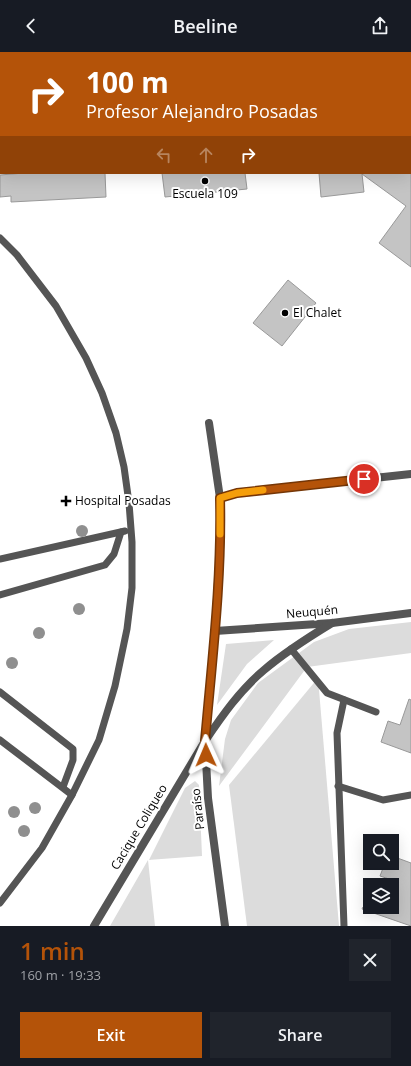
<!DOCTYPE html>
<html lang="en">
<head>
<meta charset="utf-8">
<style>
  body { margin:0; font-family:"Open Sans",sans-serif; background:#20242c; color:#f1f3f6; height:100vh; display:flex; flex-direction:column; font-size:15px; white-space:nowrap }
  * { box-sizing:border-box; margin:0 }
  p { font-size:13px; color:#9ea1a6 }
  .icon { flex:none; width:22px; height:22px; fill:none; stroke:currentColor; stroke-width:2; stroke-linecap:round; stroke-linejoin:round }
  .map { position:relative; height:874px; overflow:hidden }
  .side { display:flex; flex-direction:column; background:#171b24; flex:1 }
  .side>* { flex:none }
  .top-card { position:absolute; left:0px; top:0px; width:411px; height:122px; box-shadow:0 4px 16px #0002; background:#b45309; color:#fff; overflow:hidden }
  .tools { position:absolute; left:363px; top:782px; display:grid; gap:8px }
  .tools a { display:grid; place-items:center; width:36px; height:36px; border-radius:0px; background:#171b24; box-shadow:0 4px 16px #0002; font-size:20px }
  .pin { position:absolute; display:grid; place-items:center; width:34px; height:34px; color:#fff; margin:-17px; border:2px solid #fff; border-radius:50%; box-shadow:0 1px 4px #0007 }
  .me { position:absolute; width:44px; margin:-22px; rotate:359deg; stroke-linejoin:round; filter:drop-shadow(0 0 3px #0008) }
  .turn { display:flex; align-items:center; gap:14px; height:84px; padding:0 20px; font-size:18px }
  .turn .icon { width:52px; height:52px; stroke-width:2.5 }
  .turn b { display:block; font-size:28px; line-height:34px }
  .lanes { display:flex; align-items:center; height:38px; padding:0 20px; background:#0003; justify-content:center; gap:20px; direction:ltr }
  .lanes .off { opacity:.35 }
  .round { display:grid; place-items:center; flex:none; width:42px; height:42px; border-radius:0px; background:#20242c }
  .overview { display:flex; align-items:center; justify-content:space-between; height:68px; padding:0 20px }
  h1 { font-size:24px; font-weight:600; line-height:30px; color:#b45309 }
  .primary-button { display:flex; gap:8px; margin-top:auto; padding:8px 20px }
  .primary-button a { flex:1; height:46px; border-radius:0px; background:#b45309; color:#fff; font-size:16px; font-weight:600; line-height:46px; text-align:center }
  .primary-button a+a { background:#20242c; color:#f1f3f6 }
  header { display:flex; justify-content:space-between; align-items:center; height:52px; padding:0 20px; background:#171b24; font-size:18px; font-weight:600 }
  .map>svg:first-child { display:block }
  .green { fill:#dcdcdc }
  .building { fill:#c4c4c4; stroke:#999 }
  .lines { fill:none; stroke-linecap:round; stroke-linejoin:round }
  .service { stroke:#555; stroke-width:7 }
  .minor { stroke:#555; stroke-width:8 }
  .secondary { stroke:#222; stroke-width:8 }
  .tree { fill:#8f8f8f }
  .route-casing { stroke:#753606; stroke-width:10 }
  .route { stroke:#b45309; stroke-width:7 }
  .slow { stroke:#f59e0b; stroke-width:7 }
  .poi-dot { fill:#000; stroke:#fff; stroke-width:1.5 }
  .labels { text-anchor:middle; stroke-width:4; stroke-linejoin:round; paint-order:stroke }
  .poi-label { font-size:12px; fill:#000; stroke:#fff; text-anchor:start }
  .street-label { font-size:12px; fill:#000; stroke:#fff }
</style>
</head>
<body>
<header><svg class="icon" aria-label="back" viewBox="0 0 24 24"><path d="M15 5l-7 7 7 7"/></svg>Beeline<svg class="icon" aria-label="share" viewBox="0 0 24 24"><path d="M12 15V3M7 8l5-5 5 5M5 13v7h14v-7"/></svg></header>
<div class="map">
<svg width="411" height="874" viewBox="0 0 411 874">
  <rect width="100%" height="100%" fill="#fff"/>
  <g class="green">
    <polygon points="411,570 411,601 307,615 219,734 225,687 231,668 258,631 314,590 349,577"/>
    <polygon points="274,588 247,612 217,653 226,592"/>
    <polygon points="318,626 339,874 247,874 229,733"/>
    <polygon points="195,729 199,733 202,804 148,808 155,874 110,874 148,808 149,808 185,736"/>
  </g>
  <g class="building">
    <polygon points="24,121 105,121 106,145 11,150 11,144 0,145 0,123"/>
    <polygon points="162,121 245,121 247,137 165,145"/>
    <polygon points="319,121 411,121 411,215 379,191 406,154 362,122 364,140 321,145"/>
    <polygon points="288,228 316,251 282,294 253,271"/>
    <polygon points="409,647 411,648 411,701 381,690 388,669 400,673"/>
    <polygon points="392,804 411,811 411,874 362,857 363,855 392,855 392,828 380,824 385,811 392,811"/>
  </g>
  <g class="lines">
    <g class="service">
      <polyline points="0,186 17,203 56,254 86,306 102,341 116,381 124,415 129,451 132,490 132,536 127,577 115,634 99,688 72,743 42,796 0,851"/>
      <polyline points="0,507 125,479"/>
      <polyline points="0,543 105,513 114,502 121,480"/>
      <polyline points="291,597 327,641 376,660"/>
      <polyline points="0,640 73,697 73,708 63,735"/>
      <polyline points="344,648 337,681 344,874"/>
      <polyline points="0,688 72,743"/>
      <polyline points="338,734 383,748 411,743"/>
    </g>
    <g class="minor">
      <polyline points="11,0 11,1"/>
      <polyline points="251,0 251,1"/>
      <polyline points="209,371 220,446 221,481 215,579 205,689 208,746 225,874"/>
      <polyline points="220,446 237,441 411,422"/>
      <polyline points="215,579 332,571 411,561"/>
      <path d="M94,874L205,689C222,664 240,638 264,618C285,600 309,585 332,571"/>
    </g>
    <g class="secondary">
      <polyline points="345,1 354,0"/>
      <polyline points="0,42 1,42"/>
    </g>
  </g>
  <g class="tree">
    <circle cx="82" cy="479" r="6"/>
    <circle cx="79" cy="557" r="6"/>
    <circle cx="39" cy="581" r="6"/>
    <circle cx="12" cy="611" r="6"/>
    <circle cx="35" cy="756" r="6"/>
    <circle cx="14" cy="760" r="6"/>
    <circle cx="24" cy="779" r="6"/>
  </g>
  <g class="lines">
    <defs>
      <path id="route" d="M206,703L205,689C212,608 222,527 220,446L237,441L364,427"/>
    </defs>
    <use href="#route" class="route-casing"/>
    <use href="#route" class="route"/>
    <polyline class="slow" points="220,482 220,446 237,441 263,438"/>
  </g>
  <g class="poi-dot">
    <circle cx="205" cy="129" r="4"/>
    <circle cx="285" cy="261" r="4"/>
    <path d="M64 443h4v4h4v4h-4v4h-4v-4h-4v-4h4z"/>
  </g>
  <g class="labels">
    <g class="poi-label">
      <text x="205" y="146" text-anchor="middle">Escuela 109</text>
      <text x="293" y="265">El Chalet</text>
      <text x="75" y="453">Hospital Posadas</text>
    </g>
    <g class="street-label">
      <text transform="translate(312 560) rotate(-5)" y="4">Neuquén</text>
      <text transform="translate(198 757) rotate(-96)" y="4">Paraíso</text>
      <text transform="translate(139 775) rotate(-59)" y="4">Cacique Coliqueo</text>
    </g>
  </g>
</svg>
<div class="tools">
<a><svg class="icon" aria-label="search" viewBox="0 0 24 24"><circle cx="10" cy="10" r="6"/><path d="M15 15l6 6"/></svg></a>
<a><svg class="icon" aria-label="layers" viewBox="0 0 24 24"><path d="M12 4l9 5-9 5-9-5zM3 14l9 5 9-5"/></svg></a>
</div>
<div class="pin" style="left:364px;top:427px;background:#d93025"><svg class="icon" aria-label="arrive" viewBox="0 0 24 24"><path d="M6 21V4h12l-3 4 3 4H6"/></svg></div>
<svg class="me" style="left:206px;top:703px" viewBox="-20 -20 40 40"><path d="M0-17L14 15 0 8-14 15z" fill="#b45309" stroke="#fff" stroke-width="4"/></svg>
<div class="top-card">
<div class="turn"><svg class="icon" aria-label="right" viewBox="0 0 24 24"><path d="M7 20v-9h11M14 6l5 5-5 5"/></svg><div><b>100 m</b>Profesor Alejandro Posadas</div></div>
<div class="lanes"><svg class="icon off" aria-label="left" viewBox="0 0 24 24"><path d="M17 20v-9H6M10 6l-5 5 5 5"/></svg><svg class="icon off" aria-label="ahead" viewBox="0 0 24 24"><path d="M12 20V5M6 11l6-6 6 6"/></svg><svg class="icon" aria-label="right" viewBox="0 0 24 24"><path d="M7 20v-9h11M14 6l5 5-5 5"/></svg></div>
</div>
</div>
<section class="side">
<div class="overview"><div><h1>1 min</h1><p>160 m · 19:33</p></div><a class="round"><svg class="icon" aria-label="close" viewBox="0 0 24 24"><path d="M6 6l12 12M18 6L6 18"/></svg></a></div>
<div class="primary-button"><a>Exit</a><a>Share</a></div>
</section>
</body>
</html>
